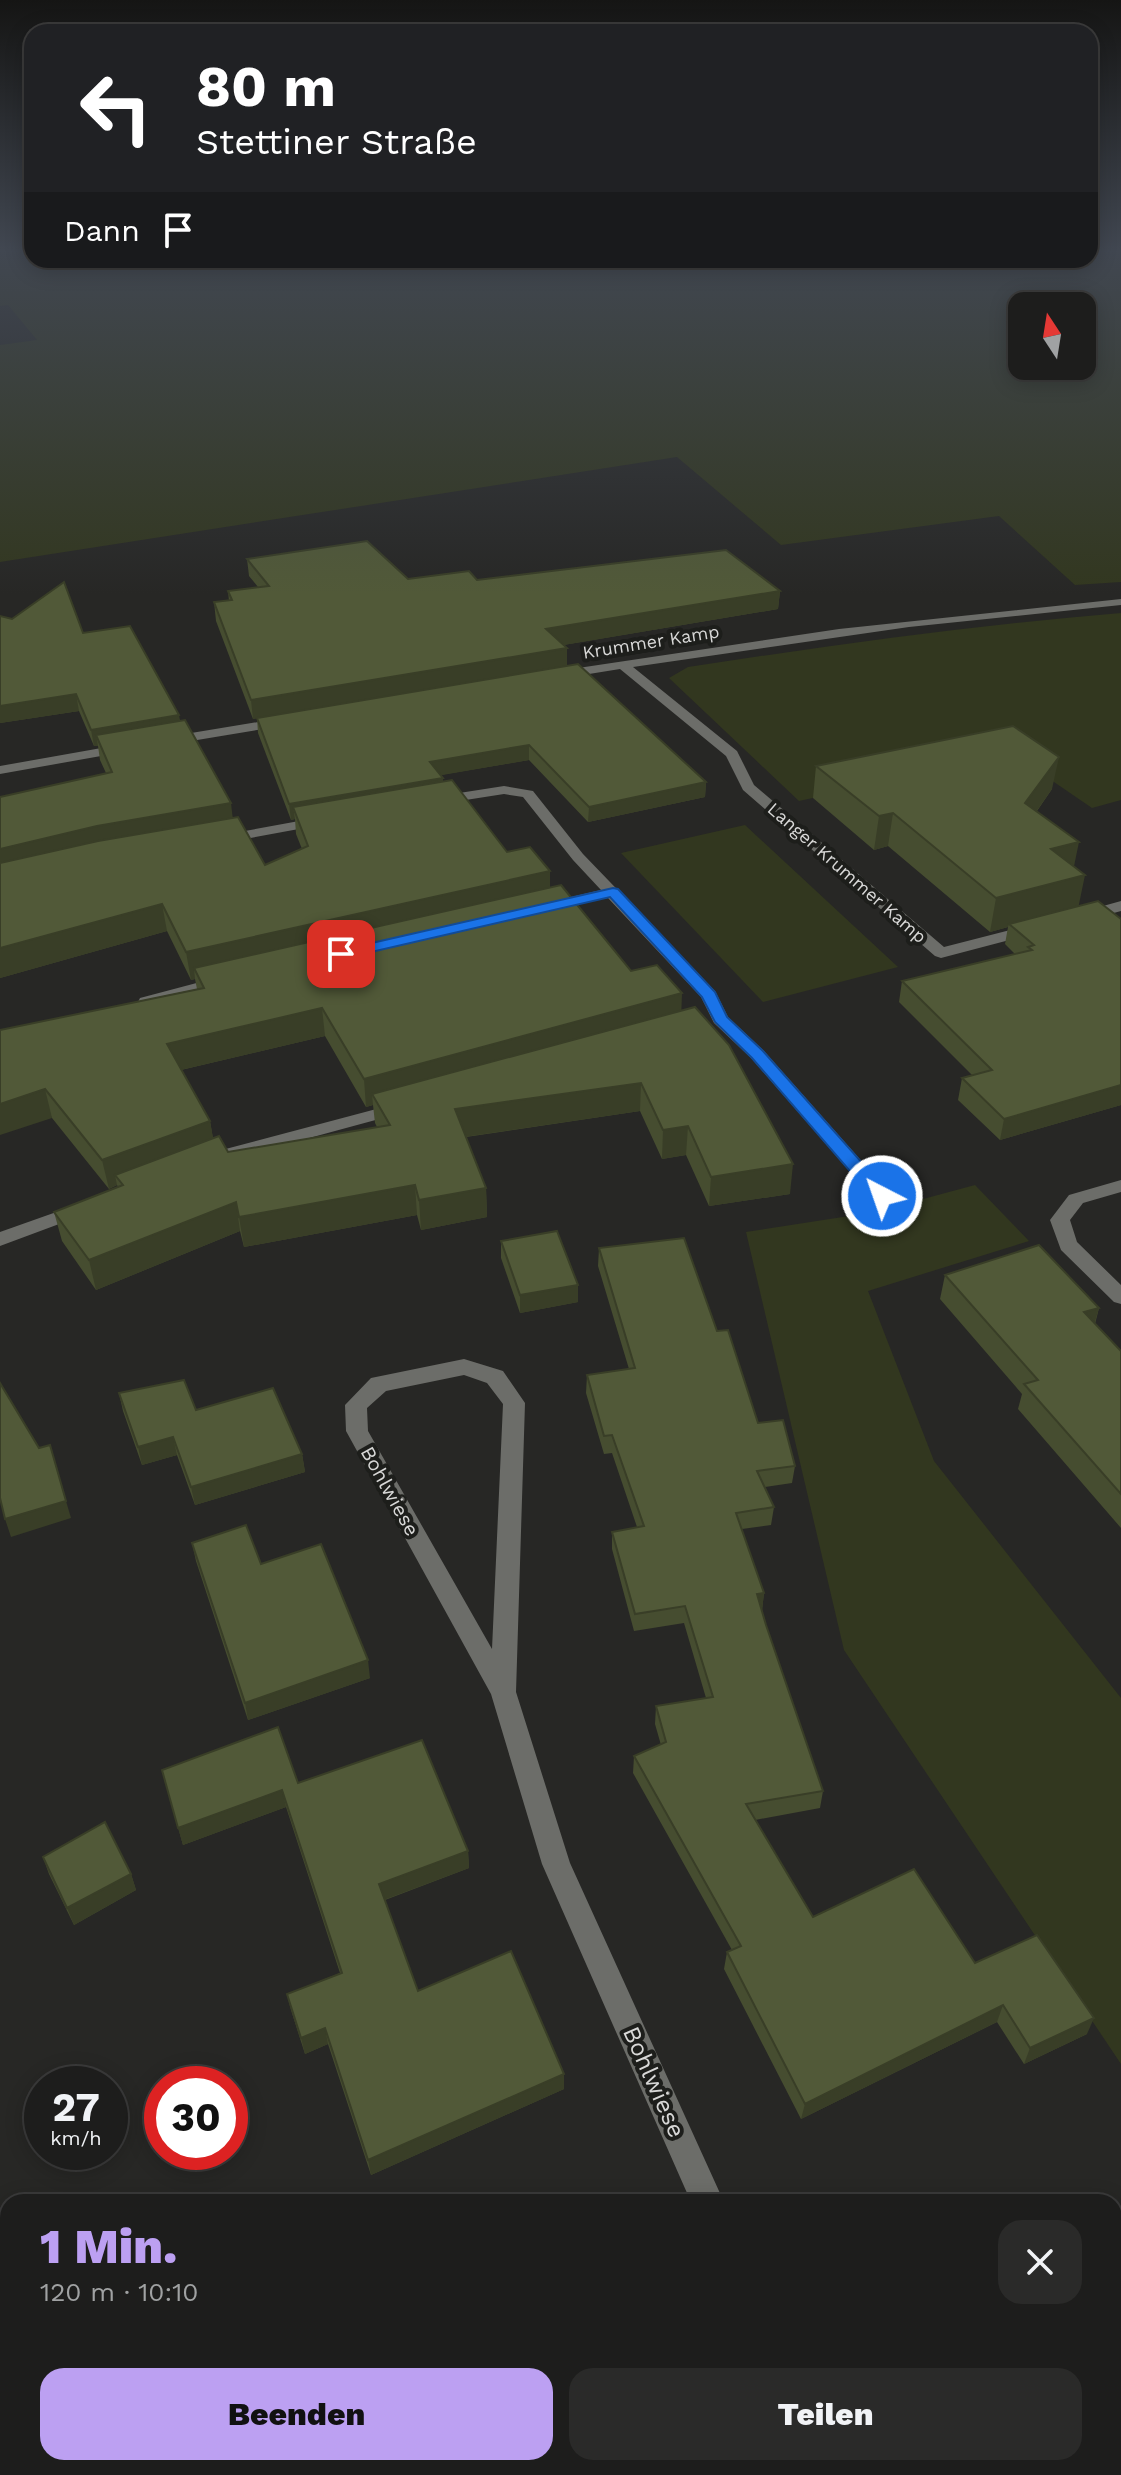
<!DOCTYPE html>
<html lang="de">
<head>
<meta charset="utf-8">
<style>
  body { margin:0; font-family:"Work Sans",sans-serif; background:#2a2a29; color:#f1f3f6; height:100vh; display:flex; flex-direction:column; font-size:30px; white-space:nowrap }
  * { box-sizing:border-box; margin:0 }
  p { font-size:26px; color:#a0a2a3 }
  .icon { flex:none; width:44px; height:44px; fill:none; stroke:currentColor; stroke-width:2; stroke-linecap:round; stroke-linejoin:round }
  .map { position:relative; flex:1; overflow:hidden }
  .side { position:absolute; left:0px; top:2194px; width:1122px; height:282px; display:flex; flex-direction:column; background:#1d1d1c; border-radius:24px 24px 0 0; box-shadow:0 4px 20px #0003,0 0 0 2px #3b3b3b }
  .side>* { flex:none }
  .banner { position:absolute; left:24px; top:24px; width:1074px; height:244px; border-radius:24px; box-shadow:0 4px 20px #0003,0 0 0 2px #3b3b3b; background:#202124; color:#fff; overflow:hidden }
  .needle { width:52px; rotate:348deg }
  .fabs { position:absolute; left:1008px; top:292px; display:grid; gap:16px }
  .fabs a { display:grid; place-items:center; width:88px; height:88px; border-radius:16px; background:#1d1d1c; box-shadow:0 4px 20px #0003,0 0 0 2px #3b3b3b; font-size:40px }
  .speed { position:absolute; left:24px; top:2066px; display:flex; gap:16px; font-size:40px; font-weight:700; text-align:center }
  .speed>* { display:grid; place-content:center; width:104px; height:104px; border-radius:50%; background:#1d1d1c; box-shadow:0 4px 20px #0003,0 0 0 2px #3b3b3b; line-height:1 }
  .speed small { font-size:20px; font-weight:400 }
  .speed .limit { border:12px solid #d22; background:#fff; color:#111 }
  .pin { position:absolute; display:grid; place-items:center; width:68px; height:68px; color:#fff; margin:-34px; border-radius:16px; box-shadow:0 4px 12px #0006 }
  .me { position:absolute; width:88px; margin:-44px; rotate:319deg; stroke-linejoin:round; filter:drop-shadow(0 0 6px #0008) }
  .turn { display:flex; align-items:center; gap:28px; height:168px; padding:0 40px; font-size:36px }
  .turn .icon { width:104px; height:104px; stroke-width:2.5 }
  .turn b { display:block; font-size:56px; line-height:68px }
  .then { display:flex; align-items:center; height:76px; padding:0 40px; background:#0003; gap:16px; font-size:30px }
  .round { display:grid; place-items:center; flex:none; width:84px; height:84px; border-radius:24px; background:#2a2a29 }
  .headline { display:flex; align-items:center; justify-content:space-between; height:136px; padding:0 40px }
  h1 { font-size:48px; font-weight:800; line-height:60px; color:#bca0f2 }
  .primary-button { display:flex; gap:16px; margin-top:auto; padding:16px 40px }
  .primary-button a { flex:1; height:92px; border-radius:24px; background:#bca0f2; color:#111; font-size:32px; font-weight:800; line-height:92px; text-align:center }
  .primary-button a+a { background:#2a2a29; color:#f1f3f6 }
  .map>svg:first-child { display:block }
  .green { fill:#32371f; fill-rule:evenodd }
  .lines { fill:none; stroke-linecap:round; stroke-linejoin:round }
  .minor { fill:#6c6d69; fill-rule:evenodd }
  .wall { fill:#464d30; fill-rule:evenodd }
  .shaded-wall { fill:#393e27 }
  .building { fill:#515938; stroke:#393e27; stroke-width:2 }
  .route { fill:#1a73e8; stroke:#114b97; stroke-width:2 }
  .labels { text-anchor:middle; stroke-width:8; stroke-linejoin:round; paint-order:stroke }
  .far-street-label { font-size:18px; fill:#d8d8d7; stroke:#1d1e1b }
  .street-label { font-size:20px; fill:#d8d8d7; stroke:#1d1e1b }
  .near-street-label { font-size:24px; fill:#d8d8d7; stroke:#1d1e1b }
</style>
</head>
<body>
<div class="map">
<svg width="1121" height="2475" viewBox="0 0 1121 2475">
  <rect width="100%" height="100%" fill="#272725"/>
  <g class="green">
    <path d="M0,248H32V260H1090V248H1121V582L1075,585L999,516L781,545L677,457L0,562V345L37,340L8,305L0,306ZM1082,306V366H1022V306Z"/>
    <path d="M1121,613V800L1092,808L1013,754L799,801L669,678L688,667C832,645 976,625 1121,613Z"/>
    <polygon points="745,825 898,967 763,1002 621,853"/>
    <polygon points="975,1185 1029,1241 868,1291 934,1461 1121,1698 1121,2064 844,1650 746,1232 875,1212"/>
  </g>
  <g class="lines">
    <g class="minor">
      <polygon points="1121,599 1121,605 909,627 633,667 737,751 754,785 944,947 1030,925 1038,930 1036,933 941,958 935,956 743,790 726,756 620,669 558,679 552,675 558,671 839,629"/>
      <polygon points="282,718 289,722 287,725 167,745 160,741 167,737"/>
      <polygon points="124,744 129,745 129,751 0,774 0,766"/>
      <polygon points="504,786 533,791 583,854 715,991 728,1017 764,1051 889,1192 892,1196 889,1200 875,1200 752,1059 714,1023 701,997 608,898 541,910 541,904 601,890 573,860 523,797 504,794 440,804 433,800 440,796"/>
      <polygon points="321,817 328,821 326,824 223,843 216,839 223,835"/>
      <polygon points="1121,901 1121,911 1084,921 1076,916 1078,913"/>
      <polygon points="223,976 231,981 229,985 146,1007 138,1002 140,998"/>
      <polygon points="399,1103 408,1108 405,1112 225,1161 216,1155 218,1151"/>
      <polygon points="1121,1180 1121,1192 1083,1203 1070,1220 1077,1242 1121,1285 1121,1304 1114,1302 1061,1250 1050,1220 1069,1195"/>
      <polygon points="79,1204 86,1206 89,1210 86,1214 0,1246 0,1232"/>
      <path d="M464,1359L503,1371L525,1403L516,1692L570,1863L724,2202H691L542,1864L491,1694L346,1431L345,1405L371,1378ZM464,1375L487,1383L503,1404L492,1649L368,1431L367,1408L386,1391Z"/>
      <polygon points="804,2468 840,2468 843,2475 807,2475"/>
    </g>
  </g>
  <g class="wall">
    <path d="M247,559L408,579L780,591L778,609L563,645L567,666L706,782L705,797L588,822L529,760L440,775L443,778V782L507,852L550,871V888L631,971L681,1010L790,1194L709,1206L686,1155L662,1159L640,1111L466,1137L486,1188L487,1217L421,1230L417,1215L244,1247L240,1231L96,1290L62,1241L54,1212L118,1187L117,1185L109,1189L52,1118L0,1030L197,989L195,979L191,980L167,931L0,978V797L106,773L100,760L98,746H94L79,711L0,723V616L83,633L180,720L233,818L265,865L302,849L296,834L295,819L291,820L258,733L257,718L253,719L216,621L214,602L229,601L228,591L258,587L249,576ZM325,1036L366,1107L373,1105L375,1123L377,1127L228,1152L213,1139L210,1121L181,1070Z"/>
    <polygon points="816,766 1052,789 1037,811 1074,867 1078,906 1121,919 1121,1105 1000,1140 958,1100 962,1078 972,1075 899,1002 902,981 1015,954 1005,944 1008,927 990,932 888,846 874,850 813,798"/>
    <polygon points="501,1241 578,1285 578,1302 520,1313 501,1258"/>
    <polygon points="599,1248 717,1331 758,1423 795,1466 792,1483 765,1487 774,1507 771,1525 742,1529 764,1593 762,1610 766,1625 823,1791 820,1808 755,1820 813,1917 975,1963 1087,2034 1024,2064 997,2022 801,2119 724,1969 727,1952 732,1950 633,1773 634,1756 661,1745 655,1724 656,1706 706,1698 684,1623 634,1631 612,1549 612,1532 637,1527 612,1453 604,1454 586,1393 587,1375 629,1369 598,1266"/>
    <polygon points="945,1275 1099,1308 1095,1324 1121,1351 1121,1528 1018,1409 1022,1394 940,1299"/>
    <polygon points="119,1393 196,1410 302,1454 305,1472 195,1505 177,1455 142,1465 123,1411"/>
    <polygon points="192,1543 261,1564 370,1678 248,1720 196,1561"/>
    <polygon points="162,1770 298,1783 468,1851 469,1868 385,1900 418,1991 564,2074 564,2089 371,2175 328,2044 305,2054 291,2010 287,1994 340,1973 286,1807 183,1845"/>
    <polygon points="43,1857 131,1874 136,1890 74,1925 49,1874"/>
    <polygon points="891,2468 1114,2468 1121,2475 895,2475"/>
  </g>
  <g class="shaded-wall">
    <polygon points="780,591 778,609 546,648 546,629"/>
    <polygon points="567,648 567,667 253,719 251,700"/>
    <polygon points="76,694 79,711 0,723 0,706"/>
    <polygon points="179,715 182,731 96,735 98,746 94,746 91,730"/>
    <polygon points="529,745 529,760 431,777 430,762"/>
    <polygon points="1059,757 1052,789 1019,836 1025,803"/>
    <polygon points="443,778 443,793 293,807 295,819 291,820 289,804"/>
    <polygon points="706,782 705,797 588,822 589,807"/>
    <polygon points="231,803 234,829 0,877 0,849 97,826"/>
    <polygon points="893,813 888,846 874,850 879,816"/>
    <polygon points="1079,842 1072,876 1051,849"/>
    <polygon points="550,871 550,898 194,968 195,979 191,980 186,952"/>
    <polygon points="1085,875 1078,909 1009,924 1008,927 990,932 996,898"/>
    <polygon points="162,904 167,931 0,978 0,948"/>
    <polygon points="682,993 681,1021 372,1094 373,1105 366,1107 364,1079"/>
    <polygon points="322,1008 325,1036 172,1072 167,1044"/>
    <polygon points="641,1083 640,1111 457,1138 455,1109"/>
    <polygon points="1121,1085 1121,1105 1000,1140 1004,1119"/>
    <polygon points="45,1089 52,1118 0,1135 0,1104"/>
    <polygon points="210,1121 215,1149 115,1175 117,1185 109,1189 102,1160"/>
    <polygon points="688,1126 686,1155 662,1159 663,1130"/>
    <polygon points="793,1164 790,1194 709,1206 711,1177"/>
    <polygon points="415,1185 417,1215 244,1247 239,1217"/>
    <polygon points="486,1188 487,1217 421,1230 419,1200"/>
    <polygon points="236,1202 240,1231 96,1290 89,1260"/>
    <polygon points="578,1285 578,1302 520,1313 520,1295"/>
    <polygon points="1099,1308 1092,1332 1084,1312"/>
    <polygon points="173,1437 177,1455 142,1465 138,1447"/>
    <polygon points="302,1454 305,1472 195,1505 191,1487"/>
    <polygon points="66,1501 71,1518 11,1537 5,1519"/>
    <polygon points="764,1593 762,1611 757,1594"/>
    <polygon points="368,1660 370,1678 248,1720 245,1703"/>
    <polygon points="282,1790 286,1807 183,1845 178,1828"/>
    <polygon points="468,1851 469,1868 381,1901 379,1884"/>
    <polygon points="131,1874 136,1890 74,1925 67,1908"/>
    <polygon points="1003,2005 997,2022 801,2119 805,2104"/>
    <polygon points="1094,2018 1087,2034 1024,2064 1030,2048"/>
    <polygon points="325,2028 328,2044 305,2054 301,2038"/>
    <polygon points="564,2074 564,2089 371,2175 368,2160"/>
    <polygon points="0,2315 8,2336 8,2344 0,2323"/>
  </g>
  <g class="building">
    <polygon points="367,541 408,579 469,571 477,580 726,550 780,591 546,629 567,648 251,700 214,602 232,600 228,591 269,586 247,559"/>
    <polygon points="64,582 83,633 130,626 179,715 91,730 76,694 0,706 0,616 12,619"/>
    <polygon points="578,664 706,782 589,807 529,745 430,762 443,778 289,804 257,718"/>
    <polygon points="185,720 231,803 97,826 0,849 0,797 112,772 96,735"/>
    <polygon points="1013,726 1059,757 1025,803 1079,842 1051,849 1085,875 996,898 893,813 879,816 816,766"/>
    <polygon points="452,780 507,852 530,847 550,871 186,952 162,904 0,948 0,863 98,841 238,817 265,865 308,846 293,807"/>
    <polygon points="561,885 631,971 657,965 682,993 364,1079 322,1008 167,1044 210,1121 102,1160 45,1089 0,1104 0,1030 204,988 194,968"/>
    <polygon points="1098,901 1121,919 1121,1085 1004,1119 962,1078 992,1070 902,981 1032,950 1028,947 1034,945 1009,924"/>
    <polygon points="695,1007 729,1045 793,1164 711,1177 688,1126 663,1130 641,1083 455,1109 486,1188 419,1200 415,1185 239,1217 236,1202 89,1260 54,1212 123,1185 115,1175 219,1136 228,1152 390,1125 372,1094"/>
    <polygon points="557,1231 578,1285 520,1295 501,1241"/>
    <polygon points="684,1238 717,1331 728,1330 758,1423 783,1420 795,1466 757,1471 774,1507 736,1513 764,1593 757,1594 766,1625 823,1791 746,1804 813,1917 914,1869 975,1963 1037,1935 1094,2018 1030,2048 1003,2005 805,2104 727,1952 741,1946 634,1756 666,1742 656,1706 713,1697 685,1606 635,1614 612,1532 644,1526 612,1435 604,1436 587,1375 635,1368 599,1248"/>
    <polygon points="1039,1245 1099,1308 1084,1312 1121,1351 1121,1494 1024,1384 1038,1380 945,1275"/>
    <polygon points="184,1380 196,1410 273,1388 302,1454 191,1487 173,1437 138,1447 119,1393"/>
    <polygon points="0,1383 39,1448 50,1445 66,1501 5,1519 0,1498"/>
    <polygon points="246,1525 261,1564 321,1544 368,1660 245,1703 192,1543"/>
    <polygon points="278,1727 298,1783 422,1740 468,1851 379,1884 418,1991 511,1951 564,2074 368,2160 325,2028 301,2038 287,1994 342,1973 282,1790 178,1828 162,1770"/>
    <polygon points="105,1822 131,1874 67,1908 43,1857"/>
    <polygon points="1121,2295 1121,2475 906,2475 902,2468 1114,2468 1114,2299"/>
    <polygon points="0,2323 8,2344 8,2468 64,2468 67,2475 0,2475"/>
  </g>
  <linearGradient id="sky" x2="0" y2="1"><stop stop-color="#151514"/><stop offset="0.42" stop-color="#414751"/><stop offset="1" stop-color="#414751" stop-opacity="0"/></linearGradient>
  <rect width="1121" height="594" fill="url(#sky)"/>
  <polygon class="route" points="613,888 618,889 715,992 727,1017 763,1051 888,1192 890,1196 888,1200 875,1200 752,1058 715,1022 702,997 610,897 341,959 333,954 341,950"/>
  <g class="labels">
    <g class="far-street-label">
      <text transform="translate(651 642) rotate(-9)" y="6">Krummer Kamp</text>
      <text transform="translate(847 873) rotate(41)" y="6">Langer Krummer Kamp</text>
    </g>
    <g class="street-label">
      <text transform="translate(390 1491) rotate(61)" y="7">Bohlwiese</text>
    </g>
    <g class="near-street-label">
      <text transform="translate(654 2082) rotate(66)" y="8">Bohlwiese</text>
    </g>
  </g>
</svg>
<div class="fabs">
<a><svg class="needle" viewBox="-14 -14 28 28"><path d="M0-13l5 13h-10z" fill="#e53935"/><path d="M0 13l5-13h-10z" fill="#a0a2a3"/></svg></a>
</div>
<div class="speed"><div>27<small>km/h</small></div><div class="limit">30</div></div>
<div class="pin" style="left:341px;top:954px;background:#d93025"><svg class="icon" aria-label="arrive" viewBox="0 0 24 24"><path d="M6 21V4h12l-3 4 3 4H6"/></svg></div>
<svg class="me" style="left:882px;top:1196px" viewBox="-20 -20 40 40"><circle r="17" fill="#1a73e8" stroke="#fff" stroke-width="3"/><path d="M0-11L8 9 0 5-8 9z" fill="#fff"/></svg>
<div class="banner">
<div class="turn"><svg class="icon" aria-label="left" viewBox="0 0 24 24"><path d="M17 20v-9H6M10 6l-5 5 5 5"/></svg><div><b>80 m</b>Stettiner Straße</div></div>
<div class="then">Dann<svg class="icon" aria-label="arrive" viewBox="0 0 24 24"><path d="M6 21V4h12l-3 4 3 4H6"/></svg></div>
</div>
<section class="side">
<div class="headline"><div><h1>1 Min.</h1><p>120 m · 10:10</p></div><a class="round"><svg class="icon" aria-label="close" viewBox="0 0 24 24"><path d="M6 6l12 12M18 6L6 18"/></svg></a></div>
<div class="primary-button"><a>Beenden</a><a>Teilen</a></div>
</section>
</div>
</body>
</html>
